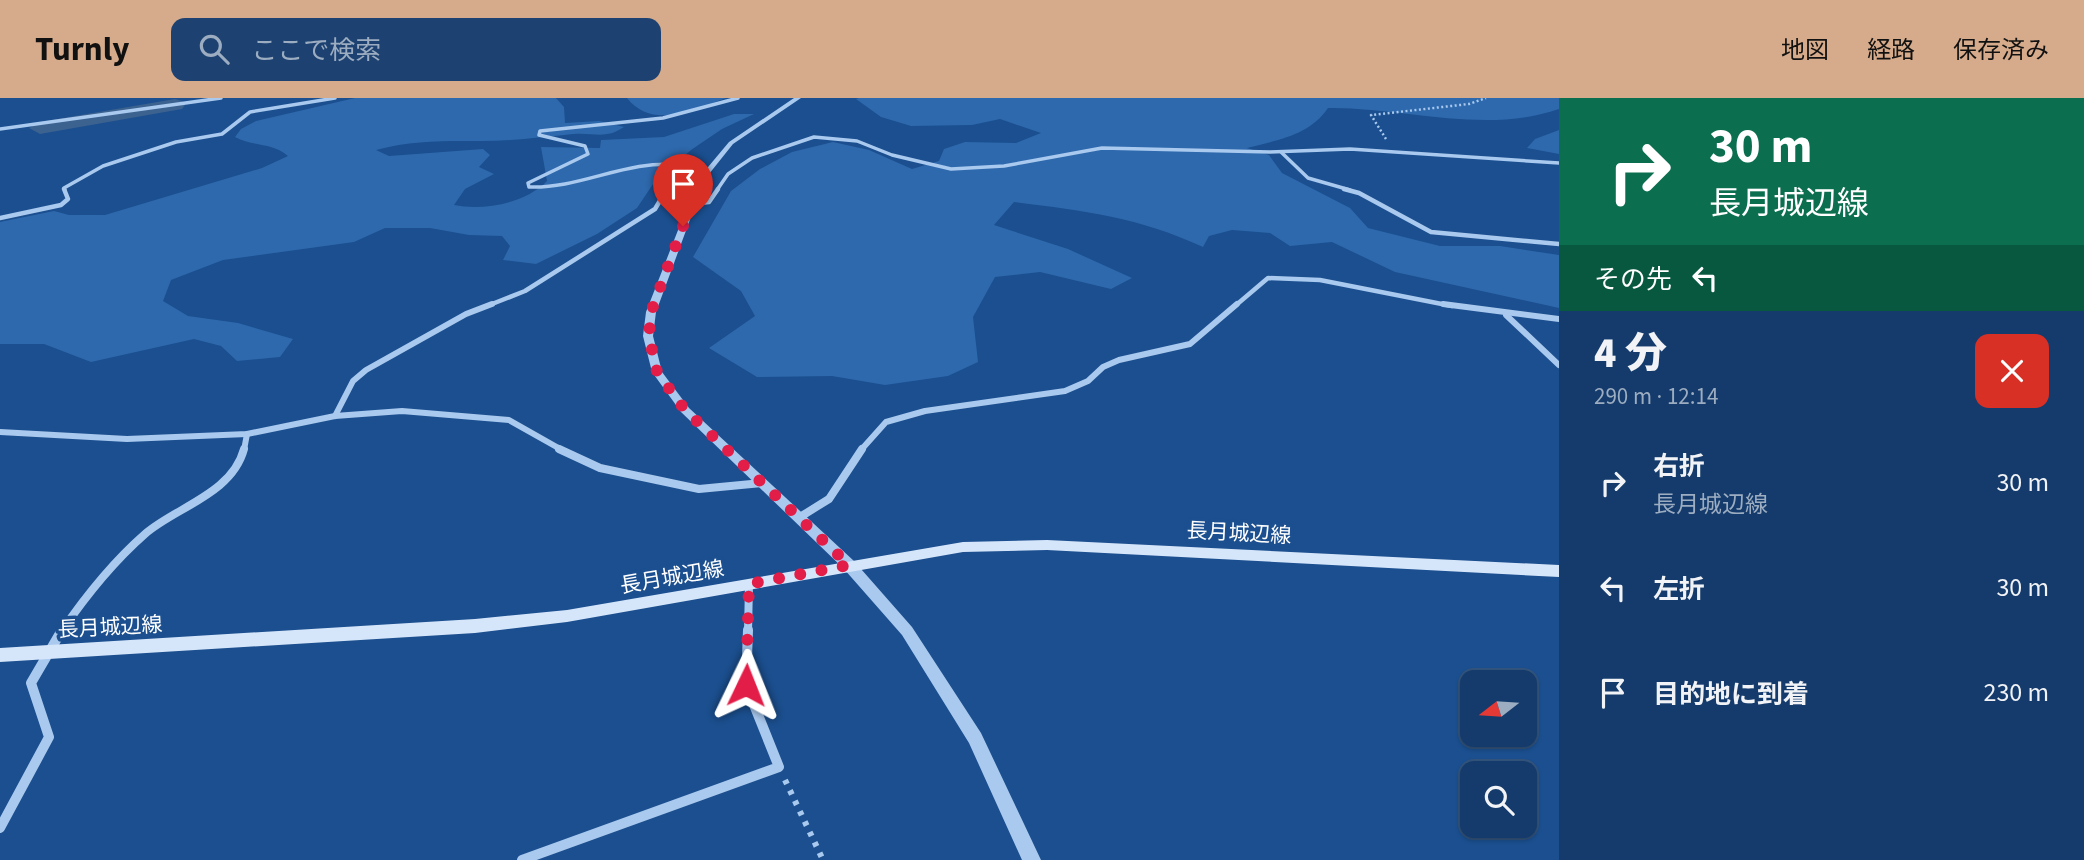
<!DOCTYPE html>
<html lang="ja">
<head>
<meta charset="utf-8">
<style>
  body { margin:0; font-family:"Source Sans 3","Noto Sans JP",sans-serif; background:#1d4271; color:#f1f3f6; height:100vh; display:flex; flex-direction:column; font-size:26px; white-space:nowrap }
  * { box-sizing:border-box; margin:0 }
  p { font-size:23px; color:#9dadc1 }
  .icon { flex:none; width:38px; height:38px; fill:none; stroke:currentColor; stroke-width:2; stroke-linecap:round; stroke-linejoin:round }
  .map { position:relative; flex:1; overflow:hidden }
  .side { display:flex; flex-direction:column; background:#143b6b; width:525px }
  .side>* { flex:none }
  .hud { background:#0b6e4f; color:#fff; overflow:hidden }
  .needle { width:46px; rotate:253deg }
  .controls { position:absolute; left:1460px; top:572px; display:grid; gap:14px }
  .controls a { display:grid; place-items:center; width:77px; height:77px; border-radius:14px; background:#143b6b; box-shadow:0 2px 5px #0004,0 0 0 2px #33557e; font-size:35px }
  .pin { position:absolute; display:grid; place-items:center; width:60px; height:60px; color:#fff; margin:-72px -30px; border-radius:50% 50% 50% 0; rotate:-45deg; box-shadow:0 0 7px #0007 }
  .pin .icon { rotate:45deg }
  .me { position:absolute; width:77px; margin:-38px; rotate:2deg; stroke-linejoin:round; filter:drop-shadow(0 0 5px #0008) }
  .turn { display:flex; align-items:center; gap:24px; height:147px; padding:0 35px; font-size:32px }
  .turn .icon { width:91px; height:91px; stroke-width:2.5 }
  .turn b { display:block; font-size:49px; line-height:60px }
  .then { display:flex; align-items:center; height:66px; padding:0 35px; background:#0003; gap:14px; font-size:26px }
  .round { display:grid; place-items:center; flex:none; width:74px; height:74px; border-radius:14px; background:#1d4271 }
  .summary { display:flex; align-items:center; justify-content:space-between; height:119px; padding:0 35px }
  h1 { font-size:42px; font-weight:800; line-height:52px }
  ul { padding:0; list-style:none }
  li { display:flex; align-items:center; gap:21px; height:105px; padding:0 35px }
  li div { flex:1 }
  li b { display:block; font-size:26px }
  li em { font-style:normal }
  header { display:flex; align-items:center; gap:42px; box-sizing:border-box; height:98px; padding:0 35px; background:#d6ab8b; color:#111 }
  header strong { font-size:33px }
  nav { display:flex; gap:38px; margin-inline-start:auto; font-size:24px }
  .search { width:490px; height:63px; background:#1d4271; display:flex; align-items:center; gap:18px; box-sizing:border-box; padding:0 24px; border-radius:14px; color:#9dadc1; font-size:26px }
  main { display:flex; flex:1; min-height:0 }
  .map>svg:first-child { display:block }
  .green { fill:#2e69ad }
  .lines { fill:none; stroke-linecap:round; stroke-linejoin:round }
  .river { fill:#3c6290; fill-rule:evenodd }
  .path-far1 { stroke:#a9c9ee; stroke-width:2.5; stroke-dasharray:2 2.5; stroke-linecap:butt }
  .path { stroke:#a9c9ee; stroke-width:6; stroke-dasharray:4.5 7; stroke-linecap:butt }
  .minor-far4 { stroke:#a9c9ee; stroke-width:3.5 }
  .minor-far3 { stroke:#a9c9ee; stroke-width:4.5 }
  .minor-far2 { stroke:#a9c9ee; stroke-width:6 }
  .minor-far1 { stroke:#a9c9ee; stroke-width:8 }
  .minor { stroke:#a9c9ee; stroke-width:10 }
  .tertiary { fill:#a9c9ee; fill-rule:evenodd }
  .secondary { fill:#d6e6fa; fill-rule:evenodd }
  .route { stroke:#e11d48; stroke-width:12; stroke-dasharray:0 21.6 }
  .labels { text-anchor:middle; stroke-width:7; stroke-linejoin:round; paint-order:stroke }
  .street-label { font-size:21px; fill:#fff; stroke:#1b4f8f }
</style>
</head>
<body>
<header>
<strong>Turnly</strong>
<div class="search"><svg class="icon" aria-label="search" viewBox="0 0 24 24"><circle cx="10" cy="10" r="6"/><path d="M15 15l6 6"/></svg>ここで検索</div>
<nav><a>地図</a><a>経路</a><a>保存済み</a></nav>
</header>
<main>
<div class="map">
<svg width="1559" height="762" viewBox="0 0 1559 762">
  <rect width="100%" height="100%" fill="#1b4f8f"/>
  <g class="green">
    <path d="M355,0H556L564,9L565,25L599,23L624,29C605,42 593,34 573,36C543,39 512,43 482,43C443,43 414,42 376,52L389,58L483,51L490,57L479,69L494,76L465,91L454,107C484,113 526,105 547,83L541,49L600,50L601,42L664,39L734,16H754L722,31L691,52L653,86L637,110L597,136L536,166L503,162L510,148L502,138L469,137L430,130H385L354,144L223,162L171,182L163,203L188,218L238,225L293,241L280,259L237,263L221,248L194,241L91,264L44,246H0V124L54,113L69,117H105L262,70L288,58C272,44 253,49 235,39L241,31L256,23Z"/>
    <path d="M627,0H726C694,12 652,32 627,0Z"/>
    <path d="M859,0H1559V11C1484,37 1404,9 1328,10C1309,38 1277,42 1247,50L1269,57L1282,75L1350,110L1368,130L1440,148H1500L1559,157V210L1395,174L1332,144L1290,148L1270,135L1232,132L1209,138L1203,149C1138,119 1084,113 1014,104L994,127L1068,151L1132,180L1111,191L1040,174L995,179L973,219L978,264L948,278L885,287L832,278L757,279L709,250L755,218L741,193L693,159L731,93L760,71L792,54L833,44L869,52L912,71L939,63L944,51L965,44L1016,45L1041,35L1000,21L972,27L911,28L881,19L856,1Z"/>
    <polygon points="1559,32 1559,56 1527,50 1535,41"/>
  </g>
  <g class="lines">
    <polygon class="river" points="175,1 182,3 185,7 182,11 40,36 29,30 40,24"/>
    <polyline class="path-far1" points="1386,41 1371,17 1469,6 1486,0"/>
    <polyline class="path" points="785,682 823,762"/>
    <g class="minor-far4">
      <polyline points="0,31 221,0"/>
      <polyline points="1281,54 1308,80 1350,92"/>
      <polyline points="65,92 64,90 103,68 176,44 222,36 250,14 335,0"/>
      <path d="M666,92L680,67C627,61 581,91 529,89L528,85L588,56L585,48L539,37L540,33L663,20L738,0"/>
      <polyline points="717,92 728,76 752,60 814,39 857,43 892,57 951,71 1004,68 1102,50 1270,54 1350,51 1559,65"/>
    </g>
    <g class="minor-far3">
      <polyline points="1344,91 1359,95 1431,134 1559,146"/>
      <polyline points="691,106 709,104 718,91"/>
      <polyline points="0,120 61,107 68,101 64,91"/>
      <polyline points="487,208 525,193 655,111 667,91"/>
      <polyline points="1235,208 1268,180 1320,182 1452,208"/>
    </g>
    <g class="minor-far2">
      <polyline points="1443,206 1559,221"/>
      <polyline points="1506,217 1559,267"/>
      <polyline points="335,318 353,283 366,272 466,216 492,206"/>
      <polyline points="0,334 127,341 247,336 335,318 402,313 509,322 562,352"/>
      <polyline points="244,352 247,336"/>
      <polyline points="861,352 886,324 925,313 1065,293 1088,283 1103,269 1119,262 1190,246 1237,206"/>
    </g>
    <g class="minor-far1">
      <polyline points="559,351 600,370 699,391 762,385"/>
      <polyline points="800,419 829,401 862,351"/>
      <path d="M61,534C85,499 113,464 145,436C176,409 232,396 244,351"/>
      <polyline points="748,534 749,486"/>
    </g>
    <g class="minor">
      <polyline points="0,730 49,639 31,585 62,532"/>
      <polyline points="522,762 779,669 746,587 748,532"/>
    </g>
    <polygon class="tertiary" points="794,0 801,0 733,46 705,81 656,214 653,238 662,274 689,310 854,463 912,529 981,635 1041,762 1022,762 969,645 902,537 844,471 681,314 652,274 643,238 646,214 698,81 729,44"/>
    <polygon class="secondary" points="1047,442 1559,467 1559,479 1047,452 963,454 567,524 475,535 0,564 0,550 475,521 567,512 963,444"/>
  </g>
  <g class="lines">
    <polyline class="route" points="683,128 651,214 649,238 657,274 685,312 849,467 749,486 746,587"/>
  </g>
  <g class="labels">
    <g class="street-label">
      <text transform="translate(1239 435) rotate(3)" y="7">長月城辺線</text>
      <text transform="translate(672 479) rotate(-10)" y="7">長月城辺線</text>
      <text transform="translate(110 529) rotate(-3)" y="7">長月城辺線</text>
    </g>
  </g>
</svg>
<div class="controls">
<a><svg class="needle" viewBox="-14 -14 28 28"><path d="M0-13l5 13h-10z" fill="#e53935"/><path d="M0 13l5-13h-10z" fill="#9dadc1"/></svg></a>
<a><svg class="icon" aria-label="search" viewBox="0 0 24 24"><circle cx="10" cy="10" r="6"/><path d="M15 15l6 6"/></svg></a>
</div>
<div class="pin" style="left:683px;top:128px;background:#d93025"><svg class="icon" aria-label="arrive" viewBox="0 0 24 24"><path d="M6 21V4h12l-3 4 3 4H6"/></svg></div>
<svg class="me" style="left:746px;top:587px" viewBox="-20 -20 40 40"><path d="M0-17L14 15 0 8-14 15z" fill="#e11d48" stroke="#fff" stroke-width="4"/></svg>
</div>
<section class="side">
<div class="hud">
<div class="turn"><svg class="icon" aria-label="right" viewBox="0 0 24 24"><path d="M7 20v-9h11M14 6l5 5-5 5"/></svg><div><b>30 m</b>長月城辺線</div></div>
<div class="then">その先<svg class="icon" aria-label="left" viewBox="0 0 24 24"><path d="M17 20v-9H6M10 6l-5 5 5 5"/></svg></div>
</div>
<div class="summary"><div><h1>4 分</h1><p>290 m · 12:14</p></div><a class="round" style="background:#d93025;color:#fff"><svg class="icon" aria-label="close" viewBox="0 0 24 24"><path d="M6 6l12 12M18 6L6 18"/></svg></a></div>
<ul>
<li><svg class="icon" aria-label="right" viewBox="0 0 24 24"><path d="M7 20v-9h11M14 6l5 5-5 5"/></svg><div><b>右折</b><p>長月城辺線</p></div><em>30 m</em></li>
<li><svg class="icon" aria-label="left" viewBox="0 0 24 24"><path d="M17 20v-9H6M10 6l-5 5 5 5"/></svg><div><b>左折</b></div><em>30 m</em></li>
<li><svg class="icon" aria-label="arrive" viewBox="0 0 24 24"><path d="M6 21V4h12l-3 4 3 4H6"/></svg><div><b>目的地に到着</b></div><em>230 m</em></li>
</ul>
</section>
</main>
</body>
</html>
